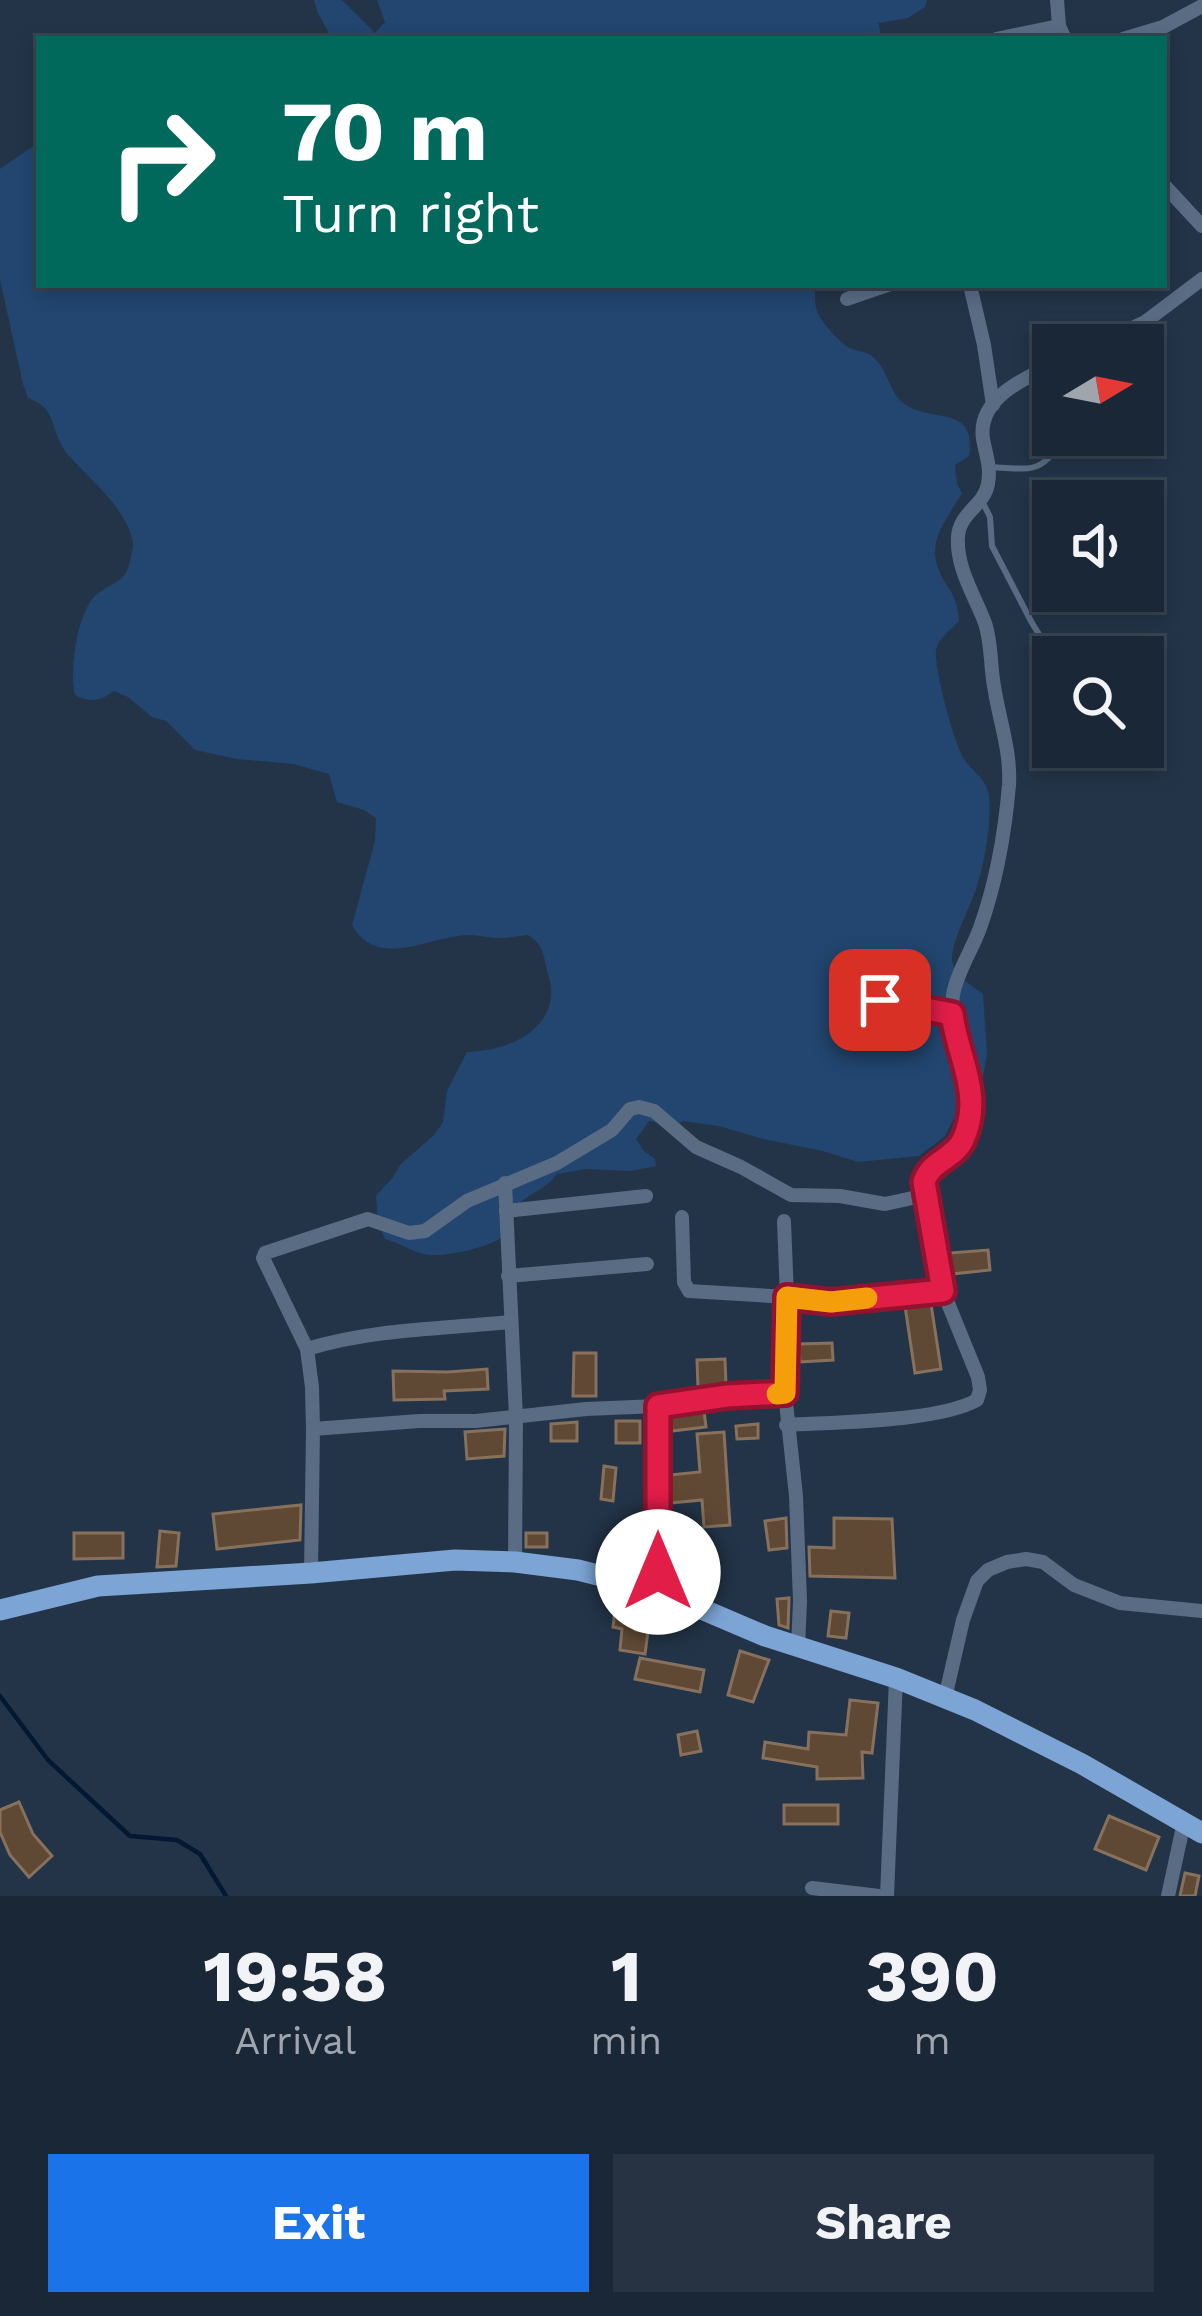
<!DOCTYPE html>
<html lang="en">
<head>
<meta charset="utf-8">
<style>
  body { margin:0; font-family:"Work Sans",sans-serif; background:#273342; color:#f1f3f6; height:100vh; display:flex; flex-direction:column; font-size:45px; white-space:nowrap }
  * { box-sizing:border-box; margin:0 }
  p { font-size:39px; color:#9fa5ad }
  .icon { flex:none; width:66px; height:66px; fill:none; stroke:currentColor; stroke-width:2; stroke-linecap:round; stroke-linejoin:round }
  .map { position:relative; height:1896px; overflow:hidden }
  .details { display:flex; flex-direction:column; background:#1a2736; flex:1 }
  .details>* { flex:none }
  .hud { position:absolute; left:36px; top:36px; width:1131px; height:252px; border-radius:0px; box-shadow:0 6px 18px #0003,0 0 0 3px #384451; background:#00695c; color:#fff; overflow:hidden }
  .needle { width:78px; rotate:80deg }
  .tools { position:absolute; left:1032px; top:324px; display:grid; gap:24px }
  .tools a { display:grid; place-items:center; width:132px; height:132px; border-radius:0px; background:#1a2736; box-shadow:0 6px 18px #0003,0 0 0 3px #384451; font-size:60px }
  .pin { position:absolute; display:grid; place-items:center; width:102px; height:102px; color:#fff; margin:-51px; border-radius:24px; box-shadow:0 6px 18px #0006 }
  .me { position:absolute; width:132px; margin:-66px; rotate:0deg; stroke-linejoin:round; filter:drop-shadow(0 0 9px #0008) }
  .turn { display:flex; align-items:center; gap:42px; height:252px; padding:0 48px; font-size:54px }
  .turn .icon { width:156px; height:156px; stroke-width:2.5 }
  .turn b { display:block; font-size:84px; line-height:102px }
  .eta { display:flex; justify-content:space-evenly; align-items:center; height:204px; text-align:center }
  .eta b { font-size:72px; font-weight:700; line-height:84px }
  .cta { display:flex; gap:24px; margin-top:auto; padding:24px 48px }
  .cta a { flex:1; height:138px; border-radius:0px; background:#1a73e8; color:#fff; font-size:48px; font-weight:700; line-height:138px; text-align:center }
  .cta a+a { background:#273342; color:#f1f3f6 }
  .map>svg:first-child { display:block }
  .green { fill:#224670 }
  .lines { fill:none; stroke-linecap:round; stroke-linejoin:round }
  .stream { stroke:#021833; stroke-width:4.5 }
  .building { fill:#5f4935; stroke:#88715c; stroke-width:3 }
  .service { stroke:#596c84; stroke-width:6 }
  .minor { stroke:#596c84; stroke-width:14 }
  .primary { stroke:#7ca4d5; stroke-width:21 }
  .route-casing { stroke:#92132f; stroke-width:30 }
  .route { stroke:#e11d48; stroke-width:21 }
  .slow { stroke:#f59e0b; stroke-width:21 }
</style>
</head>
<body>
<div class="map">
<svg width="1202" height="1896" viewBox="0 0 1202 1896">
  <rect width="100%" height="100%" fill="#233448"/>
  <g class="green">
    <polygon points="314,0 342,0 375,33 385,22 377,0 927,0 925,7 908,18 879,23 881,39 332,39 317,11"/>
    <path d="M39,142V285H815C815,294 814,305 818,313C822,323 840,343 850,348C859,352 868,351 875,359C890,373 888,393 906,405C934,423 977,405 969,456L955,465L957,484L962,493C942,527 922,546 946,584C955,597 958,605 959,621C951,630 938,638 936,650C934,669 954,743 964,759C973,773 987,778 989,797C991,828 985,860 976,889C970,907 951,943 952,960C954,975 972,986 983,994L987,1053L982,1082L961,1104L945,1136L919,1156L858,1162L823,1151L763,1139L719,1126L683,1121L676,1125L649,1121L636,1139L643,1150L655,1159L656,1166L630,1171L585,1169L557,1174C544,1191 533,1191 520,1203C510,1212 511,1227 503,1236C492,1247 444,1257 430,1255C416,1254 400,1243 385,1239L378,1222L376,1196L393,1177L401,1164L434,1135L443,1122L447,1091L467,1052C512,1051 564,1026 548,974C543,956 545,946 528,935C518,936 508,938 498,938C489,938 479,935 469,935C428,936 378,971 352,925L375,841L376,818L364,810L337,802L329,774L294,764L237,759L195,750L166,721L152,717L128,697L114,691C100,701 91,703 75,695C69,672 77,613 95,596C114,579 125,586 131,557C132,549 134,545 132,538C124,507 90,479 69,456C48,432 60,409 28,398L23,384L0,280V169Z"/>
  </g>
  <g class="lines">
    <polyline class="stream" points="0,1696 48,1760 130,1836 177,1840 200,1854 226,1896"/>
  </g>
  <g class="building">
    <polygon points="988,1250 990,1270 952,1274 949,1253"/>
    <polygon points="931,1304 941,1369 915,1373 905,1306"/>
    <polygon points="832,1343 833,1360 800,1362 799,1344"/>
    <polygon points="574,1353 596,1353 596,1396 573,1396"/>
    <polygon points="725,1359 726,1385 698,1388 697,1360"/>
    <polygon points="487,1369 488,1389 444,1391 445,1399 394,1400 393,1371 448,1372"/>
    <polygon points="704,1411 706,1427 672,1431 670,1416"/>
    <rect x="616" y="1421" width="24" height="22"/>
    <polygon points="577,1422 577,1441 551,1441 551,1424"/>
    <polygon points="758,1424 758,1438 737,1439 736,1426"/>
    <polygon points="505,1429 504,1456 467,1459 465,1432"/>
    <polygon points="724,1432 730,1525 704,1527 702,1500 670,1503 669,1475 700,1472 697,1434"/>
    <polygon points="604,1466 616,1468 613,1501 601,1499"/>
    <polygon points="301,1505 300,1540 217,1549 213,1514"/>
    <polygon points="786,1518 787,1548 769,1550 765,1521"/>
    <polygon points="834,1518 892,1519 895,1578 810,1576 809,1547 834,1548"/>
    <polygon points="160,1531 179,1533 176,1566 157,1567"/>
    <polygon points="74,1533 123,1533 123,1558 74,1559"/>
    <rect x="526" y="1533" width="21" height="14"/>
    <polygon points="789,1598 789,1601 788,1628 779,1625 777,1599"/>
    <polygon points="615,1610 637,1613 635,1630 648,1632 645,1654 620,1650 622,1629 613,1627"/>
    <polygon points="831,1611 849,1613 846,1638 828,1636"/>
    <polygon points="740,1651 769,1660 753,1702 728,1695"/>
    <polygon points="640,1658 704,1670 700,1692 635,1679"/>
    <polygon points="850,1700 878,1703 872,1753 862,1752 863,1778 817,1779 817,1767 763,1758 765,1742 808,1749 809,1732 846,1735"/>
    <polygon points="697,1731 701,1751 681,1755 678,1735"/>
    <polygon points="19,1802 33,1834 52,1856 29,1877 10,1855 0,1832 0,1810"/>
    <rect x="784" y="1805" width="54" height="19"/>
    <polygon points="1109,1816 1159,1837 1146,1870 1095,1849"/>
    <polygon points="1185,1873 1199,1876 1195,1896 1180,1896"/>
  </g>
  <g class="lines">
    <g class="service">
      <path d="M990,467C1040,470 1037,473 1069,435"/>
      <polyline points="981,499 990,517 992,546 1032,623 1053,657"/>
    </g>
    <g class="minor">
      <polyline points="1057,0 1059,26 1065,39"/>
      <polyline points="996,39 1059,26"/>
      <polyline points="1123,39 1163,27 1202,6"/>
      <polyline points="1164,185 1202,226"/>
      <polyline points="970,285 984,345 993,405"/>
      <polyline points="847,299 888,285"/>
      <polyline points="1095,345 1145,322 1202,279"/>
      <polyline points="843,992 952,1014"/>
      <polyline points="505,1183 516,1417 515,1562"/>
      <polyline points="506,1211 646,1196"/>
      <polyline points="682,1217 684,1282 689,1291 787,1297 784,1221"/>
      <polyline points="508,1276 647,1264"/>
      <polyline points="307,1349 263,1258 265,1253 368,1219 409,1233 425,1231 467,1201 557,1163 612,1130 630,1109 639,1107 654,1111 696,1147 741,1167 791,1195 840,1196 885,1204 926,1195"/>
      <path d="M786,1425C833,1422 938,1422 977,1400L980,1390L978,1377L943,1291"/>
      <path d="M313,1429L312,1387L307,1349C372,1329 442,1329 510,1322"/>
      <polyline points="311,1573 313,1429 419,1421 476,1421 586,1409 658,1406 727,1396 785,1393"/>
      <polyline points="657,1590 658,1406"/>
      <path d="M798,1648L800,1601L796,1496L785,1393L787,1297L831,1302L943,1291L925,1175C935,1163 951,1158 960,1146C973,1127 974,1087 967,1066C960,1042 949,1021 953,995C957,972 972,950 980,928C996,883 1005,832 1009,785C1011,750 999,720 994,686C990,665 992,644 985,623C975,596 956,568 958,537C959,513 984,506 988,484C991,467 986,455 983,439C977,399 1024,378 1053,365"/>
      <polyline points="945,1698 963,1620 977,1581 988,1570 1007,1562 1026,1559 1043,1562 1074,1585 1120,1603 1202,1611"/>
      <polyline points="812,1888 879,1896"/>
      <polyline points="887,1896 896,1678"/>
      <polyline points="1168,1896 1184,1822"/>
    </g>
    <polyline class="primary" points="0,1610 98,1586 311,1573 455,1560 515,1562 578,1570 657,1590 765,1636 896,1678 975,1710 1082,1764 1202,1833"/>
  </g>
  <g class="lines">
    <defs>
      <path id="route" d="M658,1572V1406L727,1396L785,1393L787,1297L831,1302L943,1291L924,1182C930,1161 954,1159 963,1140C984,1095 957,1056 952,1014L880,1000"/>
    </defs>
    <use href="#route" class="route-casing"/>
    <use href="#route" class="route"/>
    <polyline class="slow" points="777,1394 785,1393 787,1297 831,1302 867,1298"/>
  </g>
</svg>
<div class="tools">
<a><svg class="needle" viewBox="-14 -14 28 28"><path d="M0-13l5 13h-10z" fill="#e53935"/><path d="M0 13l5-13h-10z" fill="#9fa5ad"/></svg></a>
<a><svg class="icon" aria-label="sound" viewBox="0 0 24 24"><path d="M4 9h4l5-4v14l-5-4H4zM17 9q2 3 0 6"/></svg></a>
<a><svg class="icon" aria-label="search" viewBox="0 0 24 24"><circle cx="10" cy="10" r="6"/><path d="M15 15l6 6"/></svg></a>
</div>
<div class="pin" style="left:880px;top:1000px;background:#d93025"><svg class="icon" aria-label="arrive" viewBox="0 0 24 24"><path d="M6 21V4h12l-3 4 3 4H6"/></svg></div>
<svg class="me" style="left:658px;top:1572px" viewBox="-20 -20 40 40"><circle r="19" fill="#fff"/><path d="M0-13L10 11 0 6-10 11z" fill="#e11d48"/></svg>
<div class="hud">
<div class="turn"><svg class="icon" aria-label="right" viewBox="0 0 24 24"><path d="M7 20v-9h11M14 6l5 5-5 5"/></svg><div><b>70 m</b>Turn right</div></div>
</div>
</div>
<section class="details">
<div class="eta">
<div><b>19:58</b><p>Arrival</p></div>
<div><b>1</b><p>min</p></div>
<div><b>390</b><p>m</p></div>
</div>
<div class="cta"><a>Exit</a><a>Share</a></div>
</section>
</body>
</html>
